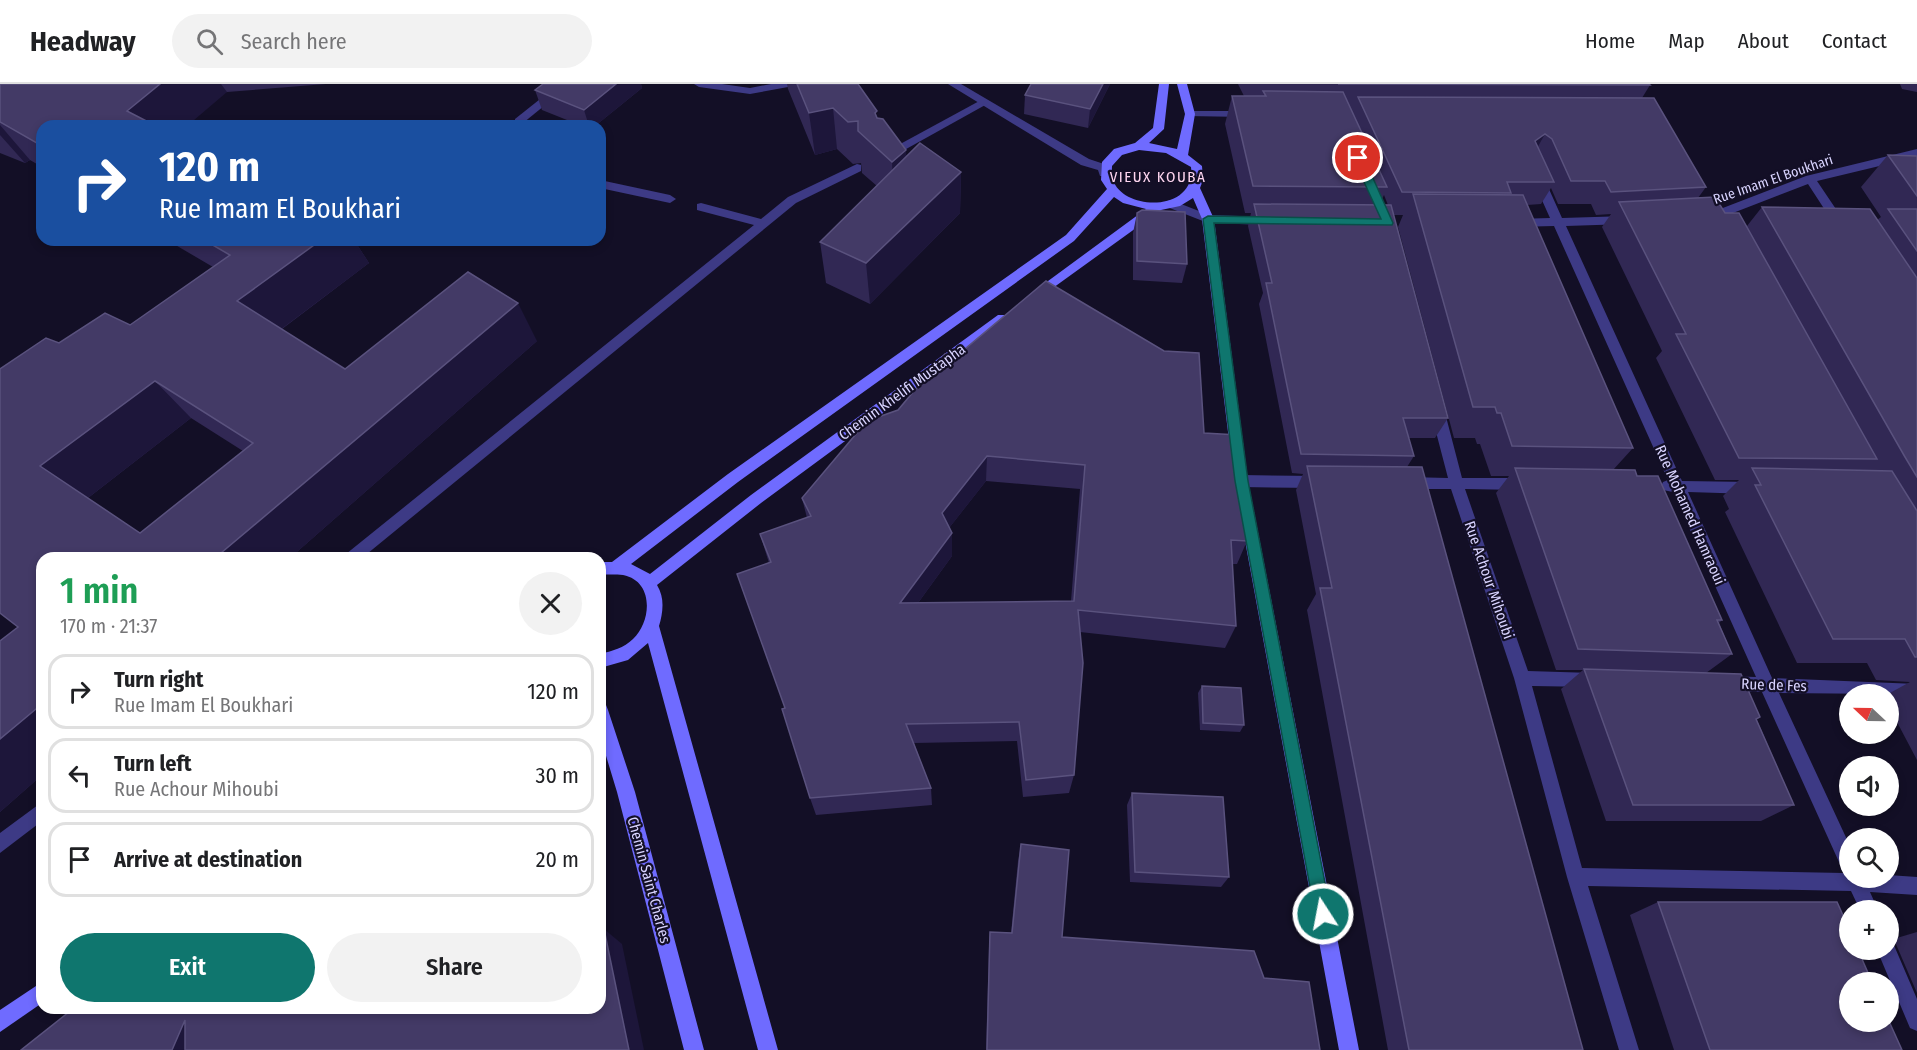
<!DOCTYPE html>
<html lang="en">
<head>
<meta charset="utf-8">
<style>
  body { margin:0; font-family:"Fira Sans Condensed",sans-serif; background:#f2f2f2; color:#202124; height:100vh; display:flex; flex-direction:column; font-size:22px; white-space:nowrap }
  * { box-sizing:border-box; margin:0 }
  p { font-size:20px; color:#757577 }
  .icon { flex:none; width:33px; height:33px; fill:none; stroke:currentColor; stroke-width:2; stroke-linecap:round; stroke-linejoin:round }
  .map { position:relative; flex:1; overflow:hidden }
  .panel { position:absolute; left:36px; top:468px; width:570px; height:462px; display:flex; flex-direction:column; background:#fff; border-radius:18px; box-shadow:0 3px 9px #0003 }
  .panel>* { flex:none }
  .banner { position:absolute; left:36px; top:36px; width:570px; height:126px; border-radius:18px; box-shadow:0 3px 9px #0003; background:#1a4fa0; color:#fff; overflow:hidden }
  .needle { width:39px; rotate:292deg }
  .controls { position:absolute; left:1839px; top:600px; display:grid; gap:12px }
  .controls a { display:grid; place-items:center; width:60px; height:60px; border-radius:50%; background:#fff; box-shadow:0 3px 9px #0003; font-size:30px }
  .pin { position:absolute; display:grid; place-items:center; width:51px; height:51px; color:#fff; margin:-26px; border:3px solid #fff; border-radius:50%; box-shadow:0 2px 6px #0007 }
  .me { position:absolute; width:66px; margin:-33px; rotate:349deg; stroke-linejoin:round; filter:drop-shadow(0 0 4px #0008) }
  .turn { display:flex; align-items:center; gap:21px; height:126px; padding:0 24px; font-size:27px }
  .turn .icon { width:78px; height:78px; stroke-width:2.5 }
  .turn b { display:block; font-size:42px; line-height:51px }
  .round { display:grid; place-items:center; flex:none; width:63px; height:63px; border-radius:32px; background:#f2f2f2 }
  .headline { display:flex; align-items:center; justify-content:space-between; height:102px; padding:0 24px }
  h1 { font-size:36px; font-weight:600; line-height:45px; color:#1e9e55 }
  .action { display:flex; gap:12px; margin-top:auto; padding:12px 24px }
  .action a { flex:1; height:69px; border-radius:36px; background:#0f766e; color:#fff; font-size:24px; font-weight:600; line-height:69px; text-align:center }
  .action a+a { background:#f2f2f2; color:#202124 }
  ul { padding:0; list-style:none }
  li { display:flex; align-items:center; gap:18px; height:75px; margin:0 12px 9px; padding:0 12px; border:3px solid #e0e0e0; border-radius:18px }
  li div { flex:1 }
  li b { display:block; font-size:22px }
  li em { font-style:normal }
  header { display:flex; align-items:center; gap:36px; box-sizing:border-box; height:84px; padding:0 30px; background:#fff; border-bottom:2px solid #e0e0e0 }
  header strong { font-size:28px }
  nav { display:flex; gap:33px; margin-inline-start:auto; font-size:21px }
  .search { width:420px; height:54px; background:#f2f2f2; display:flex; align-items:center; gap:15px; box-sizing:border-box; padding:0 21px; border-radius:33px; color:#757577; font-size:22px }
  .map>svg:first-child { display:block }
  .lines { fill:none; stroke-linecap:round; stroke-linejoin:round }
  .lane { fill:#3d3a85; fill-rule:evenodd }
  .street { fill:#3d3a85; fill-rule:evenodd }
  .secondary { fill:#6f6bff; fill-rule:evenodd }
  .wall { fill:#312854; fill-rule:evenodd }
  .shaded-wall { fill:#1d163a }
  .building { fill:#433a66; stroke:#5a527e; stroke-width:1.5; fill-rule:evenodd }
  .route { fill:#0f766e; stroke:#0a4d48; stroke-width:1.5 }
  .labels { text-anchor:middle; stroke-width:4.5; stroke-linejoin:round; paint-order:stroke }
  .far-street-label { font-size:14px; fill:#d9d4ff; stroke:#130f26 }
  .far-quarter-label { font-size:15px; letter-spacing:1.5px; fill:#ffd6f0; stroke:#130f26 }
  .street-label { font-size:15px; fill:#d9d4ff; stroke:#130f26 }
</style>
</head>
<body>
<header>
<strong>Headway</strong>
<div class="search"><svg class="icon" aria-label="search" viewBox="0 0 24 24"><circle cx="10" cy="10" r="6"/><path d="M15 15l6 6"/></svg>Search here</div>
<nav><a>Home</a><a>Map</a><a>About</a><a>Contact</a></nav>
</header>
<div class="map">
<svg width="1917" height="966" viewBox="0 0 1917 966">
  <rect width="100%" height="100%" fill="#130f26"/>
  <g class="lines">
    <g class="lane">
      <polygon points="559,0 571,0 523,39 515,39 515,35"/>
      <polygon points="694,0 722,0 750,4 771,0 793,0 788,3 750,10 699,3"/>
      <polygon points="983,15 987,16 987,20 890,74 882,74 880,71"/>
      <polygon points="857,80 861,81 861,87 796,119 362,474 344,474 346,470 754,141 697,126 697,120 701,119 761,135 788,113"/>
      <polygon points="600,96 670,111 676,115 670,119 600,104"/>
      <polygon points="42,718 42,737 0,769 0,749"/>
    </g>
    <g class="street">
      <polygon points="948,0 961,0 1089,75 1107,81 1110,89 1108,92 1100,92 1098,86 1081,81"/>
      <polygon points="1190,27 1246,27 1251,30 1246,33 1186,32 1186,28"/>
      <polygon points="1917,65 1917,73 1817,97 1846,140 1844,143 1836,143 1808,100 1720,134 1705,136 1699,132 1701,129 1715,127 1806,92"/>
      <polygon points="1538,90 1544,94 1562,134 1627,132 1633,136 1627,140 1566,142 1682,397 1752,398 1757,400 1759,404 1757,408 1752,410 1688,408 1772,594 1917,600 1917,614 1888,613 1888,610 1779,609 1850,762 1850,794 1888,794 1888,791 1917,793 1917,811 1870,808 1878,826 1860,826 1851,807 1588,802 1639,966 1619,966 1567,793 1514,594 1451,405 1407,405 1402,403 1400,399 1402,395 1407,393 1448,394 1430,325 1432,321 1442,321 1444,325 1462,394 1521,394 1526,396 1528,400 1526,404 1521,406 1465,405 1528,587 1593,589 1599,591 1601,596 1599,601 1593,603 1532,602 1582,784 1844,789 1762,608 1725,606 1719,604 1717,599 1719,594 1725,592 1756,593 1673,408 1663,406 1661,402 1663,398 1668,396 1554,142 1516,143 1510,139 1516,135 1550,134 1532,94"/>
      <polygon points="1171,116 1209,131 1270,133 1276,137 1270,141 1208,139 1167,123 1167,117"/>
      <polygon points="1241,391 1317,392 1322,394 1324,398 1322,402 1317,404 1241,403 1236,401 1234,397 1236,393"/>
      <polygon points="1888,858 1893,859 1917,915 1917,947 1910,944 1877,866 1888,866"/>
    </g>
    <g class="secondary">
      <path d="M1159,0H1169L1164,45L1149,59L1177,65L1185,30L1177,0H1187L1195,30L1188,71L1202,82L1203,96L1200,104L1214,135L1248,397L1359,966H1339L1234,397L1202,135L1193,114L1180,122L1161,126L1039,214H1031L1029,211L1146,125L1123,119L1114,113L1074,157L738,398L631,480L650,490L751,411L998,231H1008L1009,234L1008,237L761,419L657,501C665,514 663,528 659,542L778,966H758L648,559L628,576L600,584V570C612,567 624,564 633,555C652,537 654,497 623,491C616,490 607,491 600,490V478H612L728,390L1066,151L1107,105L1101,96L1102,78L1114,65L1135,59L1153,44ZM1139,66L1166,69L1191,83C1196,129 1123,127 1113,96C1111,92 1112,86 1112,82L1122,71Z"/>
      <polygon points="600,618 606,621 608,626 635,708 704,966 684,966 617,708 600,652"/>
      <polygon points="42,898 42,919 0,948 0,926"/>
    </g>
  </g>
  <g class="wall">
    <polygon points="0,0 326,0 227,8 42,42 42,83 30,76 25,79 0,69"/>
    <polygon points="543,0 641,0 642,4 595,42 582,42 542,26 535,6"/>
    <polygon points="787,0 858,0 878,34 907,72 961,88 960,129 870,220 826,199 820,158 877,102 862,89 861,79 853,80 837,65 815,71 788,5"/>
    <polygon points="1031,0 1110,0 1088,44 1024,30 1025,11"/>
    <path d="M1238,0H1649L1650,1L1642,14L1706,103L1698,114L1747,142L1762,123L1877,136L1881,133L1861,103L1888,71L1917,72V676L1888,621V610L1910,598L1876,596L1867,579H1797L1725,428L1729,425L1723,412L1739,396H1715L1656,274L1662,267L1602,143L1611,130L1596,131L1591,120H1558L1551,104L1541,120L1527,121L1633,364L1613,386L1637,392L1722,536L1719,539L1732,570L1706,589L1757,636L1794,721L1761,737H1606L1561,605L1583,586H1556L1496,409L1509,392H1491L1480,360H1477L1475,354H1454L1398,143L1403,131H1393L1448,334L1435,354H1409L1414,372L1407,383L1583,966H1388L1307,526L1316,510L1296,406L1303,390L1292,389L1259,220L1263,209L1248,142L1251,129H1245L1225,40L1232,12H1244ZM1384,111L1388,121H1379Z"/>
    <polygon points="1900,0 1917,0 1917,8 1902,5"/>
    <polygon points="1137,129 1187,180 1182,199 1133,196 1133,149"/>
    <path d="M167,156H354L369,179L282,245L345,285L537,257L290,474H42V691L0,728V557L18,543L59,259L130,241L213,183ZM191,334L243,367L140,449L88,414Z"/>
    <path d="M954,274L1204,349L1247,457L1237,480H1232L1236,542L1225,564L1080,548L1074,691L1069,709L1023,713L1017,657L914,659L931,704L932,721L816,731L810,714L785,624L769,479L760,450L807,434L802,414L898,326ZM986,397L1080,405L1071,517L918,519L952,472V449L949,444Z"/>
    <polygon points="1202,602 1244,641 1240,648 1200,646 1198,609"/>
    <polygon points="1132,709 1229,793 1221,803 1130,798 1127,721"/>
    <polygon points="1021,760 1062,853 1264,894 1320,966 986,966 989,862 990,848 1011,849 1018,777"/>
    <polygon points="1658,818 1902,966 1674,966 1630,831"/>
    <polygon points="1917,848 1917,909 1895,858 1890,856"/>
  </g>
  <g class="shaded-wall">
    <polygon points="160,0 221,0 227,8 187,42 138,42 127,27"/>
    <polygon points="616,0 641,0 642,4 595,42 589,42 584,26"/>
    <polygon points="1103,0 1110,0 1088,44 1090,25"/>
    <polygon points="833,24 837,65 815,71 809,29"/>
    <polygon points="0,41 30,76 25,79 0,51"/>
    <polygon points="1545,50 1532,73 1535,57"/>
    <polygon points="906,66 908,107 894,119 892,78"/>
    <polygon points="961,88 960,129 870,220 866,179"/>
    <polygon points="321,156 354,156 369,179 268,255 237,217"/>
    <polygon points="518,219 537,257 290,474 215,474"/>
    <polygon points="155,297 191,334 84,417 40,382"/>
    <polygon points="987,372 986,397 942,453 942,429"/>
    <polygon points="952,449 952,472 902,541 900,519"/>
    <polygon points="42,620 42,691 0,728 0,655"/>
    <polygon points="604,845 622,860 644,966 629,966"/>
    <polygon points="185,936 218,966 172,966"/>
  </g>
  <g class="building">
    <polygon points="0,0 160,0 127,27 156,42 42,42 42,62 0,38"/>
    <polygon points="543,0 616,0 584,26 535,6"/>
    <polygon points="797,0 858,0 877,27 875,29 877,34 883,35 906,66 892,78 858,47 858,37 848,38 833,24 809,29"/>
    <polygon points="1031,0 1103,0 1090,25 1025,11"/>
    <polygon points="1338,0 1649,0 1650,1"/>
    <polygon points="1263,7 1343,8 1387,103 1253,102 1232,12 1266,12"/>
    <polygon points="1358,13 1654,14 1706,103 1611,108 1605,97 1571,97 1552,55 1545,50 1535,57 1554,98 1507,98 1511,109 1402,108"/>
    <polygon points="920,59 961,88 866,179 820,158"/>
    <polygon points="1888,71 1917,72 1917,112"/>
    <polygon points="1413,110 1523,111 1633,364 1512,362 1501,329 1497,329 1495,323 1473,323"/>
    <polygon points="1715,113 1725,129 1739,129 1877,375 1739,374 1676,250 1686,250 1619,118"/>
    <polygon points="1254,120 1391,121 1448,334 1403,334 1414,372 1301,370 1266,199 1272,199"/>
    <polygon points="1762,123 1870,125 1917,194 1917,393 1905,373"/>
    <polygon points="1888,125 1917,125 1917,167"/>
    <polygon points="1142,126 1185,128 1187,180 1137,177 1137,129"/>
    <path d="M204,156H321L237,217L345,285L468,188L518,219L215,474H42V620L0,655V557L18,543L0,529V285L46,254L59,259L105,229L130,241L230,171ZM155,297L253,359L140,449L40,382Z"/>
    <path d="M1046,197L1164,267L1199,269L1204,349L1238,351L1242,375L1247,457L1231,456L1236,542L1078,526L1083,579L1074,691L1026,696L1019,638L906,640L931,704L810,714L782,625L785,624L737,490L771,478L760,450L811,432L802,414L867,337L898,326L945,270L954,274ZM987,372L1085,381L1074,517L900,519L952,449L942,429Z"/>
    <polygon points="1307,382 1422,383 1583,966 1409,966 1320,504 1332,504"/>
    <polygon points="1515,384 1635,386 1637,392 1658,392 1722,536 1717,536 1732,570 1578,565"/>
    <polygon points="1752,384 1892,387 1917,427 1917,573 1915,573 1905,555 1833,555 1755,401 1761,401"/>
    <polygon points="1584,585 1741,590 1760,633 1756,635 1794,721 1633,721"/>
    <polygon points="1202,602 1241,604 1244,641 1203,639"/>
    <polygon points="1132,709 1223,713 1229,793 1135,788"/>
    <polygon points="1021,760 1069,766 1062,853 1254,867 1264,894 1309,898 1320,966 987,966 990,848 1012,849"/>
    <polygon points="1658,818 1837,818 1850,847 1850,866 1858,866 1872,898 1850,898 1850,938 1888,938 1888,935 1902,966 1710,966"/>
    <polygon points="604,845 629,966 185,966 185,936 172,966 21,966 74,924 600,924 600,847"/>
  </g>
  <polygon class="route" points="1358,70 1364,74 1393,139 1392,141 1214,139 1248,397 1331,830 1329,835 1323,838 1317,835 1315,830 1235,397 1203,135 1208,132 1381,135 1353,74"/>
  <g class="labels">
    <g class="far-street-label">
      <text transform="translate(1773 95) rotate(-19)" y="5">Rue Imam El Boukhari</text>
    </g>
    <g class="far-quarter-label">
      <text x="1158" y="98">VIEUX KOUBA</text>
    </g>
    <g class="street-label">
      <text transform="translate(902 308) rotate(-36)" y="5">Chemin Khelifi Mustapha</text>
      <text transform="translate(1690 431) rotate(66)" y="5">Rue Mohamed Hamraoui</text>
      <text transform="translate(1489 496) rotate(71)" y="5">Rue Achour Mihoubi</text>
      <text transform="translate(1774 601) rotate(2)" y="5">Rue de Fes</text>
      <text transform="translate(649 796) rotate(75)" y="5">Chemin Saint Charles</text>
    </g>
  </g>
</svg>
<div class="controls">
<a><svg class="needle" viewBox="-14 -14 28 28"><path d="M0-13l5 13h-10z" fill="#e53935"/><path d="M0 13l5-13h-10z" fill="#757577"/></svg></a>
<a><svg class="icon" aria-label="sound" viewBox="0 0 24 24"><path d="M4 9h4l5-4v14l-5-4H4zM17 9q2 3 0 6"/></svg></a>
<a><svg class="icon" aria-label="search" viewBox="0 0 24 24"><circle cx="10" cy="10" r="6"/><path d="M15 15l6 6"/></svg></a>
<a>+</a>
<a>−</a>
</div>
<div class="pin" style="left:1358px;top:74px;background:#d93025"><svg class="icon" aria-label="arrive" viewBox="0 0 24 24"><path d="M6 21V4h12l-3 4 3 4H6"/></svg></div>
<svg class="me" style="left:1323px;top:830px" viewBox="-20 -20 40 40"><circle r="17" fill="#0f766e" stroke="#fff" stroke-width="3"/><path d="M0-11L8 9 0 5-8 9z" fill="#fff"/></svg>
<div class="banner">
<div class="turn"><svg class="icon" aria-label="right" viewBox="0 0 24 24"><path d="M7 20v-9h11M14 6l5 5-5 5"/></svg><div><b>120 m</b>Rue Imam El Boukhari</div></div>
</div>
<section class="panel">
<div class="headline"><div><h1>1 min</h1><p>170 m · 21:37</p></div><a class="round"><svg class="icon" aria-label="close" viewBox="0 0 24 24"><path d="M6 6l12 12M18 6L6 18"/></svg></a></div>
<ul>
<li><svg class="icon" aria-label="right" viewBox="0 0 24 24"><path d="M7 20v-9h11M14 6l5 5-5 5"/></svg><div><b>Turn right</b><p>Rue Imam El Boukhari</p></div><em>120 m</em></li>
<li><svg class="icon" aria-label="left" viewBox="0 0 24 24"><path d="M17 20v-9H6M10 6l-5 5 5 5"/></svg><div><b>Turn left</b><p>Rue Achour Mihoubi</p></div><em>30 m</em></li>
<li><svg class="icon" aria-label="arrive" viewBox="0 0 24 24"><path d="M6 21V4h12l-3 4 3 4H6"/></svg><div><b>Arrive at destination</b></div><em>20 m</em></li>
</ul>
<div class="action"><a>Exit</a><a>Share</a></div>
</section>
</div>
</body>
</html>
